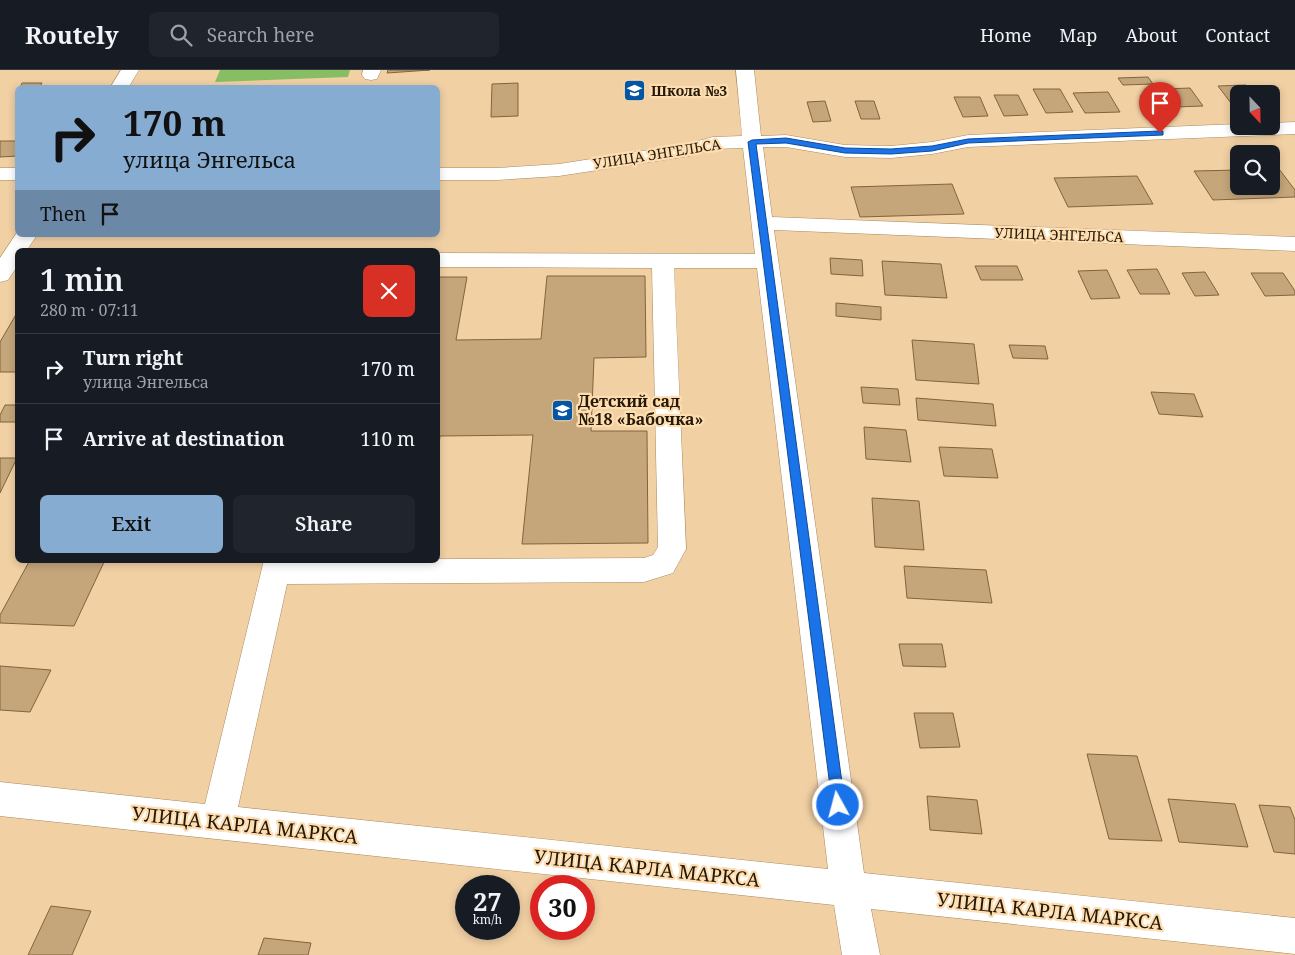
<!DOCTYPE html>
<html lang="en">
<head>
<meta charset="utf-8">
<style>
  body { margin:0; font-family:"Noto Serif",serif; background:#20242c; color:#f1f3f6; height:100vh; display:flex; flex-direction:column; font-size:19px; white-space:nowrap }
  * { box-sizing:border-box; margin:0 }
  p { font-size:16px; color:#9ea1a6 }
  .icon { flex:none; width:28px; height:28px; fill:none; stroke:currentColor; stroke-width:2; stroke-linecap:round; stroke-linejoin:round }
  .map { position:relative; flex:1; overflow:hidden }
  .details { position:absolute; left:15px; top:178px; width:425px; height:315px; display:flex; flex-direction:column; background:#171b24; border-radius:8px; box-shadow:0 2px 8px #0003 }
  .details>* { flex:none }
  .top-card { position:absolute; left:15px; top:15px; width:425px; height:152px; border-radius:8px; box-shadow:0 2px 8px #0003; background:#86acd1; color:#111; overflow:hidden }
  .needle { width:32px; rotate:158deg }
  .buttons { position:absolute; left:1230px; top:15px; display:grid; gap:10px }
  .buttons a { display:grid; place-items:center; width:50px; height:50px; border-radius:8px; background:#171b24; box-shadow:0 2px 8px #0003; font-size:25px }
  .speed { position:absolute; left:455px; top:805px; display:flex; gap:10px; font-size:25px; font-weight:700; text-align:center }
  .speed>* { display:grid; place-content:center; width:65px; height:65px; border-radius:50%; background:#171b24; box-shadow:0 2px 8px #0003; line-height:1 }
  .speed small { font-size:12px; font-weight:400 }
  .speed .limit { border:8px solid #d22; background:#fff; color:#111 }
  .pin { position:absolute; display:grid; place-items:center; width:42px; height:42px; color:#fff; margin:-51px -21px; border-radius:50% 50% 50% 0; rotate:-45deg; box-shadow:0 0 5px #0007 }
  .pin .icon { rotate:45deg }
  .me { position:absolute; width:55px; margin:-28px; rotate:353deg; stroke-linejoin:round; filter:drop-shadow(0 0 4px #0008) }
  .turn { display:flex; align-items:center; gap:18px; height:105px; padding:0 25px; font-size:22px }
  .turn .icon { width:65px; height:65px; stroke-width:2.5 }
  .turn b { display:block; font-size:35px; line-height:42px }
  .then { display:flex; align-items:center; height:48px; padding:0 25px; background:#0003; gap:10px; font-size:19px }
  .round { display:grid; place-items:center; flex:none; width:52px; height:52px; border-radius:8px; background:#20242c }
  .overview { display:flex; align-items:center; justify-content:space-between; height:85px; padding:0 25px }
  h1 { font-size:30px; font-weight:600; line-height:38px }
  .primary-button { display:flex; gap:10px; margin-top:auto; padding:10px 25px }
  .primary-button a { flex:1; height:58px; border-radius:8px; background:#86acd1; color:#111; font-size:20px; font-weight:600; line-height:58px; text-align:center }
  .primary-button a+a { background:#20242c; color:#f1f3f6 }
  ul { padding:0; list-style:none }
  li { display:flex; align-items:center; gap:15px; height:70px; padding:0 25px; border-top:1px solid #363941 }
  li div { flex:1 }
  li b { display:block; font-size:19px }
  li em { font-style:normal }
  header { display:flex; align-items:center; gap:30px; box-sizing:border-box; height:70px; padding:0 25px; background:#171b24; border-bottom:1px solid #363941 }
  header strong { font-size:24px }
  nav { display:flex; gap:28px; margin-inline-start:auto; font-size:18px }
  .search { width:350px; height:45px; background:#20242c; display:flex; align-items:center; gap:12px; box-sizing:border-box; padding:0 18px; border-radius:8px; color:#9ea1a6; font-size:19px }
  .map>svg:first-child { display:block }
  .green { fill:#87be64 }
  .building { fill:#c5a67b; stroke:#82643c }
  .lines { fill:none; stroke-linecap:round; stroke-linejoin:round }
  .minor-casing { stroke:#a98a61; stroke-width:1 }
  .minor { fill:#fff; fill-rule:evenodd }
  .route { fill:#1a73e8; stroke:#114b97 }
  .labels { text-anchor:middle; stroke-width:4.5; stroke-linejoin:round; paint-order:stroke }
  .far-poi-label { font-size:14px; font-weight:bold; fill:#241807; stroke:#feddb1; text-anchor:start }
  .far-street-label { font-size:14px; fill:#241807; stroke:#feddb1 }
  .poi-label { font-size:16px; font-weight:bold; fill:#241807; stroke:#feddb1; text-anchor:start }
  .near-street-label { font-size:19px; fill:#241807; stroke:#feddb1 }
</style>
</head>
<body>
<header>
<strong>Routely</strong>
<div class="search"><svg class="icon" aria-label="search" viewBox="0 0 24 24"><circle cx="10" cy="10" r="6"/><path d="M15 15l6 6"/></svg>Search here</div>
<nav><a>Home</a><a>Map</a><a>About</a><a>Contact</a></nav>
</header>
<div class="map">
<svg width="1295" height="885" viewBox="0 0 1295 885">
  <rect width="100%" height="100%" fill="#f1d0a4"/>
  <polygon class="green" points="220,0 350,0 348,7 215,12"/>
  <g class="building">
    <polygon points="388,0 430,0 387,3"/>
    <polygon points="1148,7 1153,14 1123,15 1118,8"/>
    <polygon points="22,13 42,13 39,18 20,18"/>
    <polygon points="518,13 518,46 491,47 492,14"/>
    <polygon points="1246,15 1253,24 1239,24 1239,37 1234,37 1218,16"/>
    <polygon points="1190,18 1203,36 1175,37 1163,19"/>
    <polygon points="1033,19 1060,19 1073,42 1046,43"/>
    <polygon points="1108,22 1120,42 1085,43 1073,23"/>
    <polygon points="994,25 1018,25 1028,45 1004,46"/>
    <polygon points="1159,25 1169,39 1149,40 1140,26"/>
    <polygon points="954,27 980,27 988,46 963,47"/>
    <polygon points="825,31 831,51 813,52 807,32"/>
    <polygon points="855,31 874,31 880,49 861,49"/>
    <polygon points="0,71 18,71 18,86 0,87"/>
    <polygon points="1271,99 1279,99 1295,120 1295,127 1213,130 1194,101 1239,100 1239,116 1271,116"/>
    <polygon points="1137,106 1153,134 1068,137 1054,108"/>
    <polygon points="952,114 964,144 860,147 851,117"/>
    <polygon points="830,188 862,190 863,206 831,204"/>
    <polygon points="882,191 941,194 947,228 885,225"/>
    <polygon points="975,196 1017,196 1023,210 981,210"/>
    <polygon points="1157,199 1170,224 1140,224 1127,200"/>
    <polygon points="1107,200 1120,228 1091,229 1078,201"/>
    <polygon points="1205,202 1219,225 1195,226 1182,203"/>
    <polygon points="1251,203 1283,203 1295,221 1295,225 1265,226"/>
    <polygon points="547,206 645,206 646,287 594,288 591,361 647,361 648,473 522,474 533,365 440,366 438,383 438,207 467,207 456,270 541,269"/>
    <polygon points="836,233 881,237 881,250 836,246"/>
    <polygon points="18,241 18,302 0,302 0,272"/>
    <polygon points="912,270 974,274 979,314 916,310"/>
    <polygon points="1009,275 1045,276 1048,289 1013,288"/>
    <polygon points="861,317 898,319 900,335 863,333"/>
    <polygon points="1151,322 1194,324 1203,347 1159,344"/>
    <polygon points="916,328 993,334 996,356 918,350"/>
    <polygon points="5,335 18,335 18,352 0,352 0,345"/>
    <polygon points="864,357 906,360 911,392 866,389"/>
    <polygon points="939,377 992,379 998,408 944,406"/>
    <polygon points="0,388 17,388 0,423"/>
    <polygon points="872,428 919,431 924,480 875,477"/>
    <polygon points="30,490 105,490 74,556 0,553 0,545"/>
    <polygon points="904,496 986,500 992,533 907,528"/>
    <polygon points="899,574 942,574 946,597 903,596"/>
    <polygon points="0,596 51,600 30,642 0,640"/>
    <polygon points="914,643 953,643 960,677 920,678"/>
    <polygon points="1087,684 1137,686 1162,771 1109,769"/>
    <polygon points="927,726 977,730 982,764 930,760"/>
    <polygon points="1168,729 1235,734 1248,777 1179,772"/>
    <polygon points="1259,735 1290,737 1295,750 1295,784 1274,782"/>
    <polygon points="51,836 91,841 72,885 28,885"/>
    <polygon points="264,868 311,873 308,885 258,885"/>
  </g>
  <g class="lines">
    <defs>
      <g id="minor">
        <polygon points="121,0 139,0 128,18 110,18"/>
        <polygon points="363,0 381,0 377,9 371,10 365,9 362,5"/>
        <path d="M736,0H754L761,66L786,65L845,75L891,76L932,72L968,65L1239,54V56H1271V53L1295,52V64L968,77L932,84L891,88L845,87L786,77H763L772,147L1295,167V181L774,160L864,803L1295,848V884L871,839L880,885H842L834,835L0,746V712L205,734L264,490L644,488L653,485L658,477L652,198L438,197V183L755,184L743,78L714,79L689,86L559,106L497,110H438V98H497L559,94L687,74L713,67L742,66ZM674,198H757L828,799L238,737L287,514L644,512L673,503L686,479Z"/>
        <rect x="0" y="98" width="18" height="12"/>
        <polygon points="18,161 18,165 37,165 27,180 18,180 18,195 8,210 0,212 0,188"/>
      </g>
    </defs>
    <use href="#minor" class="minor-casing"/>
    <use href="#minor" class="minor"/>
  </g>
  <polygon class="route" points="1160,61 1163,61 1163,65 968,73 932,81 891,84 845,83 786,73 756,74 845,735 843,740 838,742 833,740 748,72 752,70 786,68 845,78 891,79 932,76 968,69"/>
  <defs>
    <symbol id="school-square" viewBox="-11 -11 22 22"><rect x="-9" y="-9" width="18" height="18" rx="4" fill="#0455a3" stroke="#feddb1"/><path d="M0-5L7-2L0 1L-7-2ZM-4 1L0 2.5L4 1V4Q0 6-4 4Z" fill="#fff"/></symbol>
  </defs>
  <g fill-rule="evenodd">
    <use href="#school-square" x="622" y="8" width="25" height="25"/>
    <use href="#school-square" x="550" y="328" width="25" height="25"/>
  </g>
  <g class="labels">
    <g class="far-poi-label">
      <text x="651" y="26">Школа №3</text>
    </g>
    <g class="far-street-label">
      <text transform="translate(657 84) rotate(-9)" y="5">УЛИЦА ЭНГЕЛЬСА</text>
      <text transform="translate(1059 165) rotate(2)" y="5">УЛИЦА ЭНГЕЛЬСА</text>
    </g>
    <g class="poi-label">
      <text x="578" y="337">Детский сад<tspan x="578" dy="18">№18 «Бабочка»</tspan></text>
    </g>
    <g class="near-street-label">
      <text transform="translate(245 755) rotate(6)" y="7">УЛИЦА КАРЛА МАРКСА</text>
      <text transform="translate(647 798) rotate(6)" y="7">УЛИЦА КАРЛА МАРКСА</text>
      <text transform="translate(1050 841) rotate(6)" y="7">УЛИЦА КАРЛА МАРКСА</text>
    </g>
  </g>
</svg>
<div class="buttons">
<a><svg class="needle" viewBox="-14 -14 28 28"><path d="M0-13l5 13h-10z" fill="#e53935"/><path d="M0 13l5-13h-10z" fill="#9ea1a6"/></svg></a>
<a><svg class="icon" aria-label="search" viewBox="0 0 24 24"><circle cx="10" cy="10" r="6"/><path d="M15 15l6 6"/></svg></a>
</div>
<div class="speed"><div>27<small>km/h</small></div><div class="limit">30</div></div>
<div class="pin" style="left:1160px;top:63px;background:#d93025"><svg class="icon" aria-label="arrive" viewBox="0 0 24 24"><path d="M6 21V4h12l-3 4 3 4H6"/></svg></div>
<svg class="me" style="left:838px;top:735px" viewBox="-20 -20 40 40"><circle r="17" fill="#1a73e8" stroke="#fff" stroke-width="3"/><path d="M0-11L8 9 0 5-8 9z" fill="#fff"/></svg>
<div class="top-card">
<div class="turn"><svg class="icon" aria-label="right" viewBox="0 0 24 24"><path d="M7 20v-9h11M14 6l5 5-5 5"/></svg><div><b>170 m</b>улица Энгельса</div></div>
<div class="then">Then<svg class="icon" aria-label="arrive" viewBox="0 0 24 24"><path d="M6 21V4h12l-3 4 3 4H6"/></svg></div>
</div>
<section class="details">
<div class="overview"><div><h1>1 min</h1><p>280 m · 07:11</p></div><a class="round" style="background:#d93025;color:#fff"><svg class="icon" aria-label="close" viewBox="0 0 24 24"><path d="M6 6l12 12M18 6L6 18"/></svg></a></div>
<ul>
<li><svg class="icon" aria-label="right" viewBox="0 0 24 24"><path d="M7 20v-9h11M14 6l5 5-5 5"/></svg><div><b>Turn right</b><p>улица Энгельса</p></div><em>170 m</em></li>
<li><svg class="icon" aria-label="arrive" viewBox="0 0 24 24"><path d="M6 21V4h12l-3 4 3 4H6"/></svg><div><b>Arrive at destination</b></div><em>110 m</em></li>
</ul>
<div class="primary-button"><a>Exit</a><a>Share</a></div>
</section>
</div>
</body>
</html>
